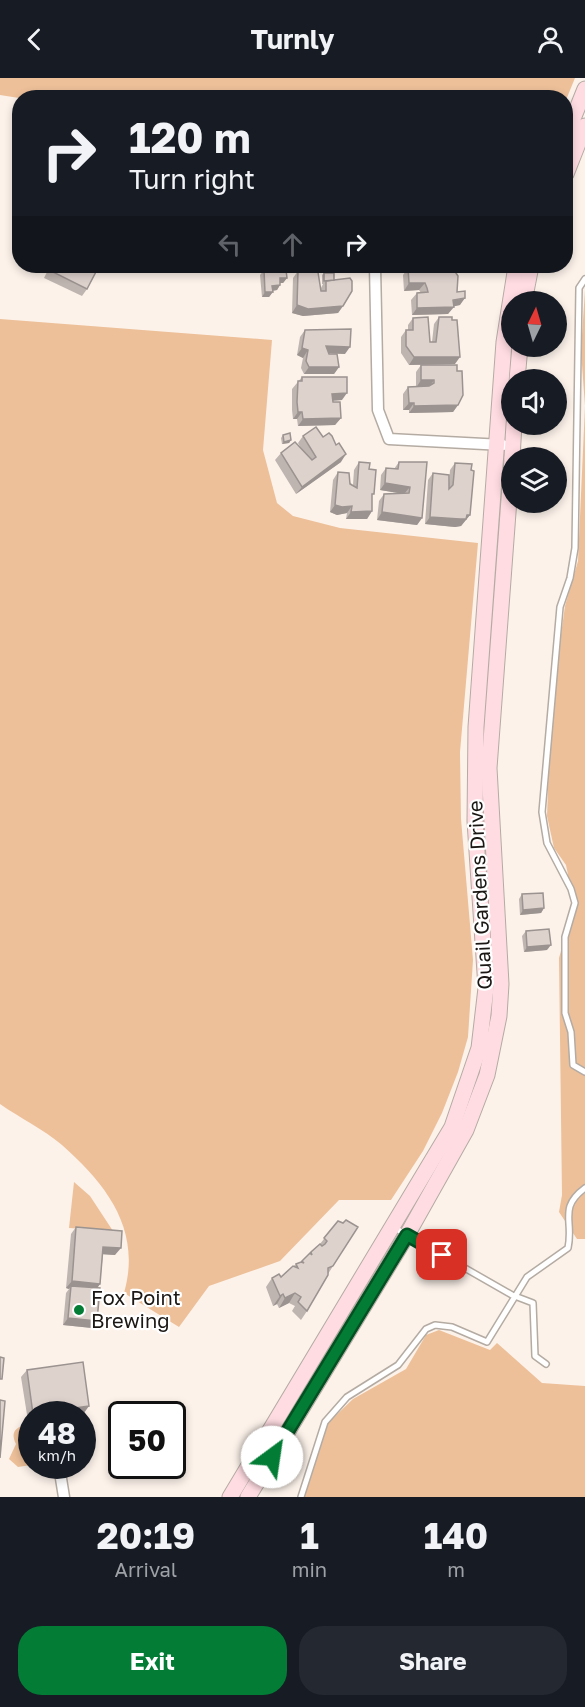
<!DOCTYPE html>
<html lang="en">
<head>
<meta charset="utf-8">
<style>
  body { margin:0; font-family:"Golos Text",sans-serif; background:#242831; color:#f1f3f6; height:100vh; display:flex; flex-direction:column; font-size:22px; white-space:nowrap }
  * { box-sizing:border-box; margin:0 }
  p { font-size:20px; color:#9ea1a6 }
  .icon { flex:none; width:33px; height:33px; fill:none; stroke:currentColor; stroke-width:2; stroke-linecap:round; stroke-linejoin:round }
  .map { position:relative; height:1419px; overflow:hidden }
  .drawer { display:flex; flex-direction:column; background:#171b24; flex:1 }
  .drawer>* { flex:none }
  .banner { position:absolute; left:12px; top:12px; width:561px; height:183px; border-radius:24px; box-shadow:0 3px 9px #0003; background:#171b24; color:#f1f3f6; overflow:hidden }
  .needle { width:39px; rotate:5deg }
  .controls { position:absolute; left:501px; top:213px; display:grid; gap:12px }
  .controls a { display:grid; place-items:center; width:66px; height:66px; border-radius:50%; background:#171b24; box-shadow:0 3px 9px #0003; font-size:30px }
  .speed { position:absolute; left:18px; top:1323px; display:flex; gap:12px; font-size:30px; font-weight:700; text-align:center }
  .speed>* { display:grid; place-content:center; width:78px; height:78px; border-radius:50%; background:#171b24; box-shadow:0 3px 9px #0003; line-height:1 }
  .speed small { font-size:15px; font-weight:400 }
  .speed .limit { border:3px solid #111; border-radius:9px; background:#fff; color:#111 }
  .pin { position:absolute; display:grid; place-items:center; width:51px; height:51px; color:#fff; margin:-26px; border-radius:12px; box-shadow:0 3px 9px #0006 }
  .me { position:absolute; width:66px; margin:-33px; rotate:31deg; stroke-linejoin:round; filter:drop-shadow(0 0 4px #0008) }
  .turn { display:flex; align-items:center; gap:21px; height:126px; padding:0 18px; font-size:27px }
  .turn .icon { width:78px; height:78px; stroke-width:2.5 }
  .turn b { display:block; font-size:42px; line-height:51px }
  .lanes { display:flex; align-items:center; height:57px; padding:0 18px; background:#0003; justify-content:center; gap:30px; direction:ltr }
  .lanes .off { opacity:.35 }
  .eta { display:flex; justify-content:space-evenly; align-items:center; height:102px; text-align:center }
  .eta b { font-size:36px; font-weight:700; line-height:42px }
  .action { display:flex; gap:12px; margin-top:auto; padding:12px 18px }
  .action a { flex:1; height:69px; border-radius:24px; background:#037d35; color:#fff; font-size:24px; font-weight:700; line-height:69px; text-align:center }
  .action a+a { background:#242831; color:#f1f3f6 }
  header { display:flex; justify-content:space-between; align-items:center; height:78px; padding:0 18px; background:#171b24; font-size:27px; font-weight:700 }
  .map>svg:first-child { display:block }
  .green { fill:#edc099 }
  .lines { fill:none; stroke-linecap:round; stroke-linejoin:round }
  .lane-casing { stroke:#b4aba3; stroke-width:8 }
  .street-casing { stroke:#b4aba3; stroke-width:13 }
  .secondary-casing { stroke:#b4aba3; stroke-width:17 }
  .lane { stroke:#fff; stroke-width:5 }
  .street { stroke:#fff; stroke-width:10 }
  .secondary { stroke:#ffdce2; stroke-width:15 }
  .wall { fill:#bfb5b0 }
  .shaded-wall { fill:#9b9390 }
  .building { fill:#ded2cd; stroke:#9b9390; stroke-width:1.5 }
  .route-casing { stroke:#025122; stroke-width:15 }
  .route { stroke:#037d35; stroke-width:10 }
  .poi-dot { fill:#037d35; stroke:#fff; stroke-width:2 }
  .labels { text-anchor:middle; stroke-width:4.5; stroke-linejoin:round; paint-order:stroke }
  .street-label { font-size:20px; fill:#1a1714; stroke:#fff }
  .poi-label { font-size:20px; fill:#1a1714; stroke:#fff; text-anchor:start }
</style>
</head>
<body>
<header><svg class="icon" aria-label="back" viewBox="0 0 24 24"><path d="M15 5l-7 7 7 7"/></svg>Turnly<svg class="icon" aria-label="person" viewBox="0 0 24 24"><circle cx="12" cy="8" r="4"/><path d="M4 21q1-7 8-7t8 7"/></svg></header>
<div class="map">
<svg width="585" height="1419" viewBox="0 0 585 1419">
  <rect width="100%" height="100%" fill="#fcf2ea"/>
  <g class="green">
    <polygon points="0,0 575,0 566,22 566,20 464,20 441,15 344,20 19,20 0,17"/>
    <polygon points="585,212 585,1161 577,1161 559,1134 562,1117 559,880 574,826 566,787 554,770 547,738 551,629 565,528 578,483 585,328 581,273"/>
    <path d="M0,241L272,262L263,372L277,425L293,438L340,450L478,465L460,674L461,741L473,882L468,959L458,994L442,1035L423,1073L391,1122H339L280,1183L209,1208L179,1249L124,1215C142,1152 107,1107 62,1067C43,1051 20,1040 0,1026Z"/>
    <polygon points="74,1104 90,1118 113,1153 69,1150"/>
    <polygon points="439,1252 490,1272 497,1265 542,1305 585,1308 585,1419 304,1419 327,1346 353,1321 406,1291 426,1257"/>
    <path d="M29,1346L31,1387L18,1389L9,1381L16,1366C10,1353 16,1349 29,1346Z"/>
  </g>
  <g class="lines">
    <defs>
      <g id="lane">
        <polyline points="585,201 579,210 575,470 570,500 560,529 542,734 547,765 571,811 575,825 565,859 565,935 571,954 573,987 585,994"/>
        <polyline points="393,1149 512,1217 533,1225 535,1278 546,1286"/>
        <path d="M301,1419L325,1344L347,1319L398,1287L426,1251L435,1247L452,1249L487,1264L527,1199L568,1170C574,1143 558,1130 585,1110"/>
      </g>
      <g id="street">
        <polyline points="375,188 378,332 389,361 503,367"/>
        <polyline points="59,1388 64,1419"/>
      </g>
      <g id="secondary">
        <polyline points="566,58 585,11"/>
        <polyline points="566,96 585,48"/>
        <polyline points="524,224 531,188"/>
        <polyline points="517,302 520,268"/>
        <polyline points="512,380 514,346"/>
        <polyline points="230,1419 452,1049 479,970 486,910 475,743 476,649 504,264 516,188"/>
        <polyline points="248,1419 407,1157 466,1052 487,997 499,938 501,906 489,690 512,381"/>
      </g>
    </defs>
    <use href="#lane" class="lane-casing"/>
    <use href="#street" class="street-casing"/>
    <use href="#secondary" class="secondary-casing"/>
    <use href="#lane" class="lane"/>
    <use href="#street" class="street"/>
    <use href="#secondary" class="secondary"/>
  </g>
  <g class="wall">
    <polygon points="50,188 99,188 87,211 82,218 44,200"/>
    <polygon points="304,189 321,210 323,206 322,206 322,197 324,195 334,202 343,228 338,235 303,238 292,235 293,200 298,193 301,193"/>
    <polygon points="408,190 457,214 460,227 453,228 448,236 412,237 411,222 417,215 421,215 419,212 404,213 403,197"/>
    <polygon points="264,192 287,200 283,205 280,205 280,207 277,212 273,213 269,219 262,219 260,197"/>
    <polygon points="439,239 455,286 409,287 401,275 401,259 406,252 408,252 408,247 413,240 430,264 432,264 434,246"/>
    <polygon points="305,252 345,276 329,275 339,289 334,296 304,296 301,290 303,280 297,277 300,259"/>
    <polygon points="421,287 458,327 453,334 409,335 409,332 403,332 403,316 408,309 416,308 416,294"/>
    <polygon points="302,299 342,322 332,323 341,340 335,347 298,348 297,341 293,341 292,332 292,311"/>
    <polygon points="283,357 291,362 289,365 282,366 281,360"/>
    <polygon points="303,358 341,384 296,416 275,382 281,375 302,372 298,365"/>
    <polygon points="359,384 369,391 372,433 367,441 346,441 347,435 337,437 330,434 333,402 338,394 353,407 354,392"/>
    <polygon points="399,384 422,440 417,447 377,442 379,423 384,416 399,415 380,412 381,397 386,390 394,391"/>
    <polygon points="455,385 470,437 461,448 455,449 425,446 428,402 433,395 449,406 450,392"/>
    <polygon points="522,816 544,830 541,835 520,837 519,821"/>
    <polygon points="526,853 547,872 524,874 522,858"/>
    <polygon points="338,1143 333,1188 328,1196 307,1233 301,1242 292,1233 295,1228 289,1225 279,1230 277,1226 273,1228 266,1209 272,1200 281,1199 296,1186 301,1184 320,1166"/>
    <polygon points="76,1149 115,1177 103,1176 100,1206 97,1210 97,1243 92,1250 63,1247 66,1215 69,1211 66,1210 71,1156"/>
    <polygon points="27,1292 84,1335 73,1336 32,1336 32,1343 28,1343 21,1299"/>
  </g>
  <g class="shaded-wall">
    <polygon points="280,200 287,200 283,205 276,205"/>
    <polygon points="409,205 425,205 419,212 404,213"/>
    <polygon points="280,207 277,212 269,213 272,208"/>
    <polygon points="265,214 273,214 269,219 262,219"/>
    <polygon points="465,220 460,227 451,229 454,229 448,236 412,237 417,230"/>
    <polygon points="297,227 343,228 338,235 303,238 292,235"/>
    <polygon points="326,268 350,269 345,276 321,275"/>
    <polygon points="302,270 308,272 303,280 297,277"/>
    <polygon points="414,279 460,279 455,286 409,287"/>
    <polygon points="309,289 339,289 334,296 304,296"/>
    <polygon points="421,302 434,302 429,310 416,310"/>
    <polygon points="347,315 342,322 327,323 332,316"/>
    <polygon points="409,325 414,325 409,332 403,332"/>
    <polygon points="458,327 453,334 409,335 414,328"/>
    <polygon points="298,334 302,334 297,341 293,341"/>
    <polygon points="341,340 335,347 298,348 303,341"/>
    <polygon points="291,362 289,365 282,366 284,364"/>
    <polygon points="346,376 341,384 296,416 302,409"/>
    <polygon points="385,405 410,409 404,416 380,412"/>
    <polygon points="335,427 352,428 347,435 337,437 330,434"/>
    <polygon points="372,433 367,441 346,441 351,434"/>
    <polygon points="382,434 422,440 417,447 377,442"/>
    <polygon points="467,437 470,437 461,448 455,449 425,446 430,439"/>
    <polygon points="544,830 541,835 520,837 523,832"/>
    <polygon points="551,867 547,872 524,874 527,869"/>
    <polygon points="103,1169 121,1170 115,1177 98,1176"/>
    <polygon points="72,1203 100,1206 95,1213 71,1208 69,1211 66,1210"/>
    <polygon points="295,1215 289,1225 279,1230 285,1220"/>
    <polygon points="283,1216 277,1226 273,1228 280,1218"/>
    <polygon points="68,1240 97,1243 92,1250 63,1247"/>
    <polygon points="89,1328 84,1335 73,1336 33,1336"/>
  </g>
  <g class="building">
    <polygon points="52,188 99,188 87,211 49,192"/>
    <polygon points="317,188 321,213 326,213 326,203 350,200 352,203 352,213 343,228 308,231 297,227 298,193 304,192 304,189"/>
    <polygon points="452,189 458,198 457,214 465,213 465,220 453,222 454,229 417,230 417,215 428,214 427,210 425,205 409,205 408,190"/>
    <polygon points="264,192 286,192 287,200 280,200 280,207 272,208 273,214 265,214"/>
    <polygon points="324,195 334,195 334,202 324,203"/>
    <polygon points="428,239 430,264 436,264 439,239 452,239 452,242 457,242 460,279 414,279 406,268 406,252 413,252 413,240"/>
    <polygon points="351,251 350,269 326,268 329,276 337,276 339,289 309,289 306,283 308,272 302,270 305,252"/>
    <polygon points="421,287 457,287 457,293 462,293 463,317 458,327 414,328 414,325 409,325 408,309 429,308 434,305 434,302 421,302"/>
    <polygon points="302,299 347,299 347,315 332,316 333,324 340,324 341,340 303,341 302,334 298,334 297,324 298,303 302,303"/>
    <polygon points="316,349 323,359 329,355 332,358 336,367 339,365 346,376 302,409 281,375 295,364 312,382 316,379 303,358"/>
    <polygon points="290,355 291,362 284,364 283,357"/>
    <polygon points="359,384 370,385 369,391 376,392 374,416 372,416 372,433 351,434 352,428 342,429 335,427 338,394 349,395 350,406 357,410"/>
    <polygon points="399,384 427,384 422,440 382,434 384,416 409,415 410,409 385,405 386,390 398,391"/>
    <polygon points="455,385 472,386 471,392 474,393 470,437 467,437 466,441 460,441 430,439 433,395 449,397 449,411 453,407"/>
    <polygon points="543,815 544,830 523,832 522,816"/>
    <polygon points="549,851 551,867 527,869 526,853"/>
    <polygon points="346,1142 358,1149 333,1188 328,1190 328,1197 307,1233 298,1224 301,1219 295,1215 285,1220 283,1216 280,1218 272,1200 279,1196 281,1199 293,1188 298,1190 296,1186 301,1184 304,1185 302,1183 310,1175 312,1177 311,1174 320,1166 322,1168 325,1166 327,1163 324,1160 338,1143 343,1145"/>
    <polygon points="76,1149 122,1153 121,1170 103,1169 100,1206 72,1203"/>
    <polygon points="71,1208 100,1210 97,1243 68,1240"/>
    <polygon points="0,1279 4,1280 2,1301 0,1301"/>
    <polygon points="83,1284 89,1328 33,1336 27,1292"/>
    <polygon points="0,1322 5,1323 0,1380"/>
  </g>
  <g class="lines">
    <defs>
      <polyline id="route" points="272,1379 407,1157 442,1177"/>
    </defs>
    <use href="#route" class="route-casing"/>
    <use href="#route" class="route"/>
  </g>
  <circle class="poi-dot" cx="79" cy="1232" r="6"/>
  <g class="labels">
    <g class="street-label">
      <text transform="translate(480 817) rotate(-93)" y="7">Quail Gardens Drive</text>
    </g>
    <g class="poi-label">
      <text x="91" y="1227">Fox Point<tspan x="91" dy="23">Brewing</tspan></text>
    </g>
  </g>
</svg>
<div class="controls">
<a><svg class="needle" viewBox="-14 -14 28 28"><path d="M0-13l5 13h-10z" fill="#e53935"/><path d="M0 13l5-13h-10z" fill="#9ea1a6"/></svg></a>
<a><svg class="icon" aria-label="sound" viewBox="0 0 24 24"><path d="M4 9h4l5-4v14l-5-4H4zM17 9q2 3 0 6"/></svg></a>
<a><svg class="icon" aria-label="layers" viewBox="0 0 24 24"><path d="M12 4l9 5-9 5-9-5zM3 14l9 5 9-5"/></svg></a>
</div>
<div class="speed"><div>48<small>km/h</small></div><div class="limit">50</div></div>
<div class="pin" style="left:442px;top:1177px;background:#d93025"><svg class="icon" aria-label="arrive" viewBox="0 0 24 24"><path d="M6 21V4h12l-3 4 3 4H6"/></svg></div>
<svg class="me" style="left:272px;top:1379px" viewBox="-20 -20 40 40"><circle r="19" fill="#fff"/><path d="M0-13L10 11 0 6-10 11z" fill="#037d35"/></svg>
<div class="banner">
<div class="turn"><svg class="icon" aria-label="right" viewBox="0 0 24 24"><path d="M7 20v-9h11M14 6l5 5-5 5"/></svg><div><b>120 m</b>Turn right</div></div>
<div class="lanes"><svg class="icon off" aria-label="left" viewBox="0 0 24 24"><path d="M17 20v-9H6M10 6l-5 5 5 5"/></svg><svg class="icon off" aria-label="ahead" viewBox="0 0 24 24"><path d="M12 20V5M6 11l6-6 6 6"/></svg><svg class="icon" aria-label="right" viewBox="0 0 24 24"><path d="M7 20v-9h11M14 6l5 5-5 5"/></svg></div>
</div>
</div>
<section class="drawer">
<div class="eta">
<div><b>20:19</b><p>Arrival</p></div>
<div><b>1</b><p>min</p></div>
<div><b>140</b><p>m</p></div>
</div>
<div class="action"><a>Exit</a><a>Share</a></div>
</section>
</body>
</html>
